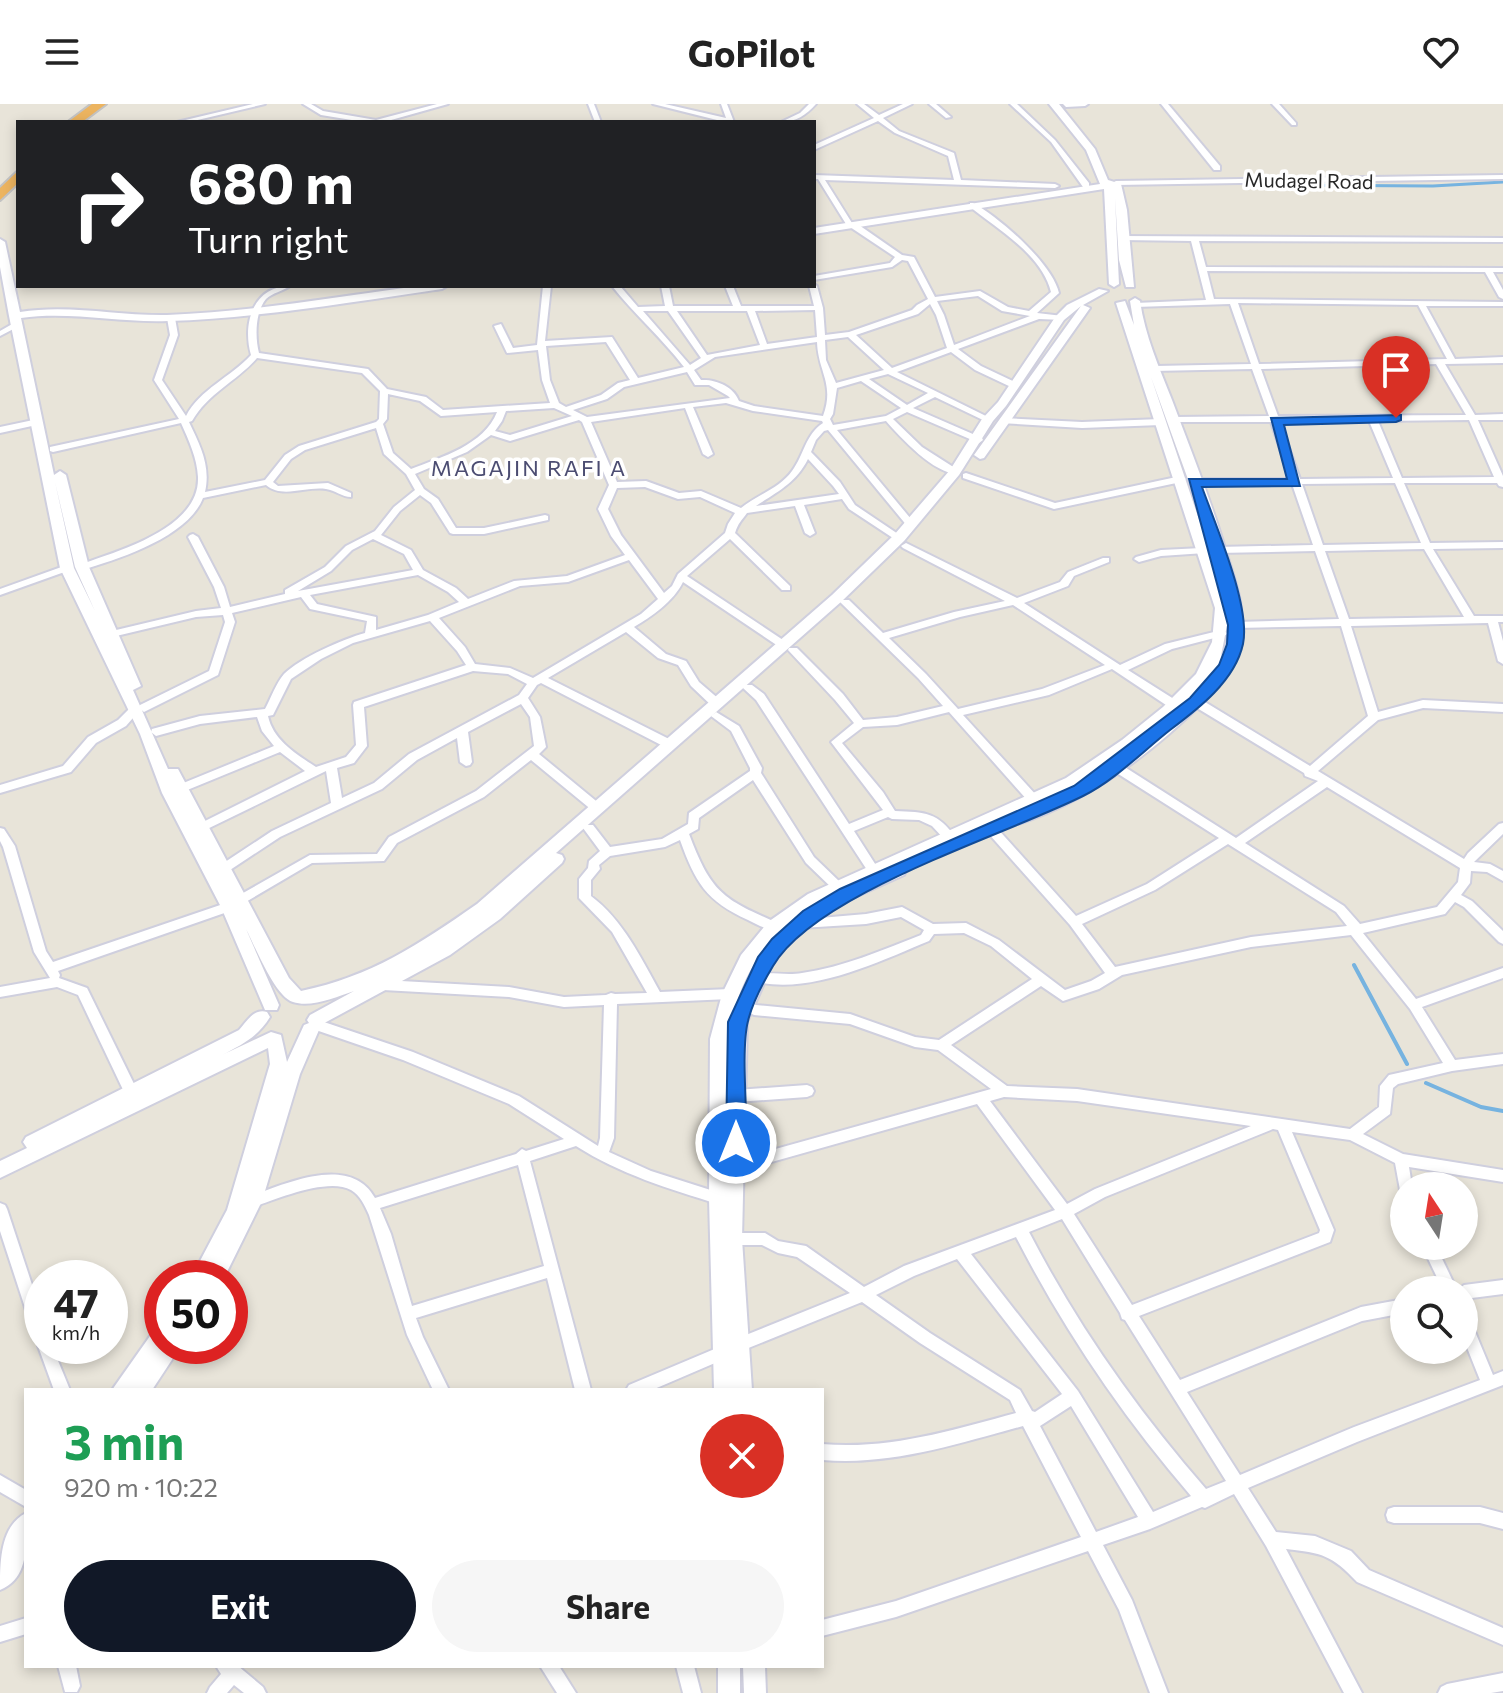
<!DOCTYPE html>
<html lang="en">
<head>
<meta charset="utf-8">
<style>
  body { margin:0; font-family:Commissioner,sans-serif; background:#f6f6f6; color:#222; height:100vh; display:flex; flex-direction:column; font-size:30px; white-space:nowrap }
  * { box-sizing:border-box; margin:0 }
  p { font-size:26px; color:#767676 }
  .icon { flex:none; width:44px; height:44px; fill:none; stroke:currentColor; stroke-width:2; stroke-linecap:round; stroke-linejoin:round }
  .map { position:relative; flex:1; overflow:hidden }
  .panel { position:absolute; left:24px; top:1284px; width:800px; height:280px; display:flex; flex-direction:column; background:#fff; border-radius:0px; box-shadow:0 4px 12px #0003 }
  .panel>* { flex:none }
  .banner { position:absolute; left:16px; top:16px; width:800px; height:168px; border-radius:0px; box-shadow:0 4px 12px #0003; background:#202124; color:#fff; overflow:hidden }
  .needle { width:52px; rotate:348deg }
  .fabs { position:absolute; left:1390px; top:1068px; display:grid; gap:16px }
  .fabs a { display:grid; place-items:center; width:88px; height:88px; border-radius:50%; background:#fff; box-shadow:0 4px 12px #0003; font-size:40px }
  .speed { position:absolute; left:24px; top:1156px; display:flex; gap:16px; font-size:40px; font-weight:700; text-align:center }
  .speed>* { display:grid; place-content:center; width:104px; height:104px; border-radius:50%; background:#fff; box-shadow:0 4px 12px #0003; line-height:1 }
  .speed small { font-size:20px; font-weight:400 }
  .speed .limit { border:12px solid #d22; background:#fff; color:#111 }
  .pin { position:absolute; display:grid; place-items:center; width:68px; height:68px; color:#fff; margin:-82px -34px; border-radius:50% 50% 50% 0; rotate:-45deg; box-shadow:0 0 8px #0007 }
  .pin .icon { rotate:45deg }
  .me { position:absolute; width:88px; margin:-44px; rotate:0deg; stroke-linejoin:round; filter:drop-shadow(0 0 6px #0008) }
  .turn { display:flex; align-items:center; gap:28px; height:168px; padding:0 40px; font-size:36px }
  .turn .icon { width:104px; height:104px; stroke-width:2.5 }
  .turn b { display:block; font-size:56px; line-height:68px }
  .round { display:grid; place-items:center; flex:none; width:84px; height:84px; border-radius:42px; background:#f6f6f6 }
  .headline { display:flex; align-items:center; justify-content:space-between; height:136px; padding:0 40px }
  h1 { font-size:48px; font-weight:700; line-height:60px; color:#1e9e55 }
  .button { display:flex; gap:16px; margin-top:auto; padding:16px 40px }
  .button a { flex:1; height:92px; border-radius:48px; background:#111827; color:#fff; font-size:32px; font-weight:700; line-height:92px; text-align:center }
  .button a+a { background:#f6f6f6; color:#222 }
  header { display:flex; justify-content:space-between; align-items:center; height:104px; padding:0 40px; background:#fff; font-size:36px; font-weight:700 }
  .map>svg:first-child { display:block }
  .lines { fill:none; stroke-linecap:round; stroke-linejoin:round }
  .stream-far1 { stroke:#76b3e0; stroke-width:3 }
  .stream { stroke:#76b3e0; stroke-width:4 }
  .street-casing { stroke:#cfcfde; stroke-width:4 }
  .secondary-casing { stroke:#cfcfde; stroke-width:4 }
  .highway-casing { stroke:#c3c3c3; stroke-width:4 }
  .street { fill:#fff; fill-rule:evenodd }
  .secondary { fill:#fff; fill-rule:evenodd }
  .highway { fill:#ecb460; fill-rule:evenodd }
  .route { fill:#1a73e8; stroke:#114b97; stroke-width:2 }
  .labels { text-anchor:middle; stroke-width:7; stroke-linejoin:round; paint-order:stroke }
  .far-street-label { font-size:20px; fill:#272727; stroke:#fff }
  .far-neighbourhood-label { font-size:22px; letter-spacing:2px; fill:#4c4d72; stroke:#fff }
</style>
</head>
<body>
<header><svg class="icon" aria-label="menu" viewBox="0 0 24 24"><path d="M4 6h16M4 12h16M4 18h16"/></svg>GoPilot<svg class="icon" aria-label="heart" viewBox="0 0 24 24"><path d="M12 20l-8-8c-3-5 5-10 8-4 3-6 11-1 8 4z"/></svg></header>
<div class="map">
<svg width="1503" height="1589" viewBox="0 0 1503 1589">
  <rect width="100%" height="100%" fill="#e8e4d9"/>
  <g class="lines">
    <polyline class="stream-far1" points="1260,81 1433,82 1503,78"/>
    <g class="stream">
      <polyline points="1354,861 1407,960"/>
      <polyline points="1426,979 1481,1003 1503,1007"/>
    </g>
    <defs>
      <g id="street">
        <polygon points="253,0 265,0 189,18 177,18"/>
        <polygon points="303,0 311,0 323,7 376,16 437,0 448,0 384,18 364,18 321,11"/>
        <polygon points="588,0 594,0 601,18 595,18"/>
        <polygon points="653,0 665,0 726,14 721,0 727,0 734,18 725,18"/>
        <path d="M809,0H816C806,11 796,18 781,18L800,9Z"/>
        <path d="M857,0H864L879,11L903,0H912L883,14L899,27L954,49L961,76L1055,80L1059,82L1055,84L825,76L852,119H856L902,151L914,153L935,193L980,187L1008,203L1029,207L1051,188C1042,151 999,126 970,103V99H973C1000,114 1052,159 1059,189L1037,209L1063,212V216L1039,215L958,245L981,262L1017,279V283H1011L975,266L951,248L897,268L992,315L988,318L985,317L935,293L913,304L982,334L983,336L979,339L907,308L893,315L922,343L958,366V370C934,370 901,334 886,317L837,326L916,421L914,423H908L828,326L824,327L816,336L811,348L840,378L855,401L904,434L899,437L896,436L849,405L842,395L804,401L815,429L810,432L805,429L795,402L747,409C742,416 738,419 735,429L790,482V486H782L730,435L687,472L786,538L787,540L786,542H778L683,478C674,497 651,513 634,523L666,550L686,557L699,578L720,596L721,599L720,602H712L691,582L678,561L658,554L626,528L548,574L673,637L674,640L673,643H665L541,579L537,581L528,594L540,613L546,643L539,650L601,701L603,704L601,707H593L531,656L484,693L397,739L384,757L312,759L244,799H236L234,796L236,793L310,751L377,750L389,733L476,687L534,642L530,613L521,600L468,628L472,658L470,661L466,662L460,658L457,634L417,656L382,685L280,733L227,768H219L217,765L219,762L272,727L331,699L326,667L201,728L197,727L195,724L197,721L305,667L280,648L180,689L176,688L174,685L176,682L274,642L262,627L257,613L200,620L156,632L151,628L152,625L200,612L265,605C271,594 276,579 284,570C300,554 343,535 365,529L367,517L310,505L301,493L232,509L235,518L218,571L144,608L139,604L140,601L209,567L225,518L223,511L196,513L112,533L107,530L112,527L196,507L221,504L214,483L188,433L190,431L193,430L198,433L224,483L230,503L285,490V486L325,463L346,442L375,427L394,403L415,386L406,370L384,350L376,324L305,346L291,355L273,378L278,382L328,379L351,389V393C342,393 335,386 326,385C306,382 282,395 266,381L203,394C188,433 119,455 82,466L77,463L79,461C117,447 200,425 198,373C197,354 189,337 181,319L53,348L50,347V343L179,315L154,276L170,231L167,214L171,212L175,214L178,231L162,276L186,312C200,285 231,273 251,251C242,220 253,182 290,182C283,187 272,189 266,195C255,208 255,234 259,249L368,265L387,285L426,293L443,306L550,299L542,276L538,246L507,249L494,222L501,220L513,244L537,241L543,182H551L545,237L612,233L638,274L684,263C661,233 634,210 612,182H620L638,203L665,202L661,182H669L673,202H733L725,182H733L741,202H814L809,182H814V180L817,182L823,204L825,231L849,228L912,206L917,201L928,195L908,157L902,156L892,163L814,176V172L890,159L895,153L850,123V120H846L818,75H814V71L954,76L948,52L895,29L878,17L814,46V41L874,14ZM978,192L1002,207L1030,212L954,241L944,211L937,197ZM930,200L936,211L947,244L892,264L856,231L918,210ZM815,206L817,233L767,240L755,207ZM643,207H668L701,254L690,261ZM677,207H747L760,241L707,251ZM848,233L884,266L836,279L826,256L825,236ZM606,238L630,276L618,279L601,291L566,303L559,299L550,276L546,242ZM817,238C818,268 835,280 823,312L754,302L739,297C734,283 716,275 701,276L694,266L715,253ZM257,254L362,269L380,287L379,315L376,318L299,342L285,351L265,376L205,388C211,362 200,341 189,318L192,317C208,289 237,277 257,254ZM687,268L695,281H709L728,292L730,294L587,313L573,306L607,295L624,283ZM888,270L928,289L907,301L869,275ZM861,277L901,304L886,312L833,321L830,315L833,310L837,284ZM388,290L420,297L441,312L497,308C484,341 442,353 411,365L393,349L383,320L387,315ZM726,299L753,307L822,317L823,319C805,331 804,351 792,367C780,384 757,391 741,404L701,387L679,389L646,377L617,378L591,318L685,304L703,350L708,353L713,350L693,303ZM554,304L572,312L510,331L495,327L502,317L506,307ZM579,316L582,318L609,381L598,405L611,432L625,451L567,472L514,477L468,495L456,484L423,466L411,446L381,431L400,407L420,391L431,399L450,429L453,430H484L548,416V412L545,411L484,424H456L438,395L424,385L415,370L467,348L491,331L510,337ZM808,355L833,382L839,390L756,402C777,388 796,379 808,355ZM645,383L678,395L700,393L735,409L728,420L725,429L678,470L672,482L664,489L621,431L608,405L617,384ZM373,435L404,450L413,466L298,487L331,467L352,446ZM629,456L658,495L641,510L533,574L510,564L475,560L465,543L439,514L520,482L568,478ZM418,471L448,488L459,498L428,511L376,526V513L317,500L310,491ZM430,517L457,547L466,561L354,598L353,601L356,641L346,653L316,663C296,650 273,636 268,612L273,611L291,575L321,555L353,539ZM473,567L508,570L527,580L519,591L409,650L374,679L342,694L337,664L354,659L367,642L364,603Z"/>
        <polygon points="929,0 936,0 951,13 946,14"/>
        <polygon points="1010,0 1017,0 1055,36 1089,79 1089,83 1083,83 1051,38"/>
        <polygon points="1063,0 1088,0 1085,2 1066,3"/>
        <polygon points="1161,0 1168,0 1220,62 1220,66 1214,66"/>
        <polygon points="1272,0 1279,0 1296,19 1296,21 1292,21"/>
        <polygon points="1503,71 1503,75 1116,81 1112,79 1116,77"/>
        <path d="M1118,132L1503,134V138L1199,137L1206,163L1503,164V168H1493L1503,186V195L1499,193L1485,168L1207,167L1214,195L1503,198V202H1426L1455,255L1503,253V259L1445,260L1475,311L1503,310V316H1478L1503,372V383L1499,382L1497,379H1404L1430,439L1503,438V444L1433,445L1474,512H1503V518H1498L1503,537V560L1498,557L1488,519L1351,522L1378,608L1423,596L1503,600V608L1423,604L1378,616L1318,667L1464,755L1468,749L1499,720L1503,719V730L1474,758L1490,760L1503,767V777L1487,768L1471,767L1470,779L1461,791L1472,797L1503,827V840L1499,838L1464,803L1455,798L1445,810L1363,829L1416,895L1503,864V874L1422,903L1455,956L1503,950V960L1452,967L1398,980L1393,984L1390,1010L1363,1030L1403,1050L1503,1066V1078L1409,1063L1412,1082H1404V1088L1400,1086L1395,1059L1350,1036L1292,1028L1334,1126L1330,1138L1139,1212L1180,1276L1361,1203L1404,1195V1209L1362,1217L1187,1288L1240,1371L1354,1323L1480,1276L1464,1236V1211L1469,1213L1493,1271L1503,1267V1281L1357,1338L1248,1384L1276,1428L1315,1432L1351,1447L1369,1466L1503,1524V1541L1357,1478C1332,1451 1322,1449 1286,1445L1362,1589H1344L1266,1442L1234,1390L1205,1404L1202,1403L1150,1425L1103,1441L1132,1496L1168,1589H1150L1119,1506L1088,1447L896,1513L822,1532V1516L896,1497L1081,1433L1023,1322C957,1340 891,1362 822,1356V1340C889,1346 953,1326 1016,1309L1010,1296L920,1239L862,1198L741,1247L736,1245L734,1240L736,1235L850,1189L797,1153L778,1149L762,1141H733L728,1140L726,1135L728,1130L733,1129H765L778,1137L806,1142L864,1183L904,1162L1055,1106L977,1000L736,1068L731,1066L729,1062L731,1058L736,1056L991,985L938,946L915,943L850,920L754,911L740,904L738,900L740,896L744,895L756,901L850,910L915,933L939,936L1032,875L991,842L964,829L934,830L929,837C878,858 809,892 753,877L751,874L753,871C768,867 786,872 802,869C844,863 882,846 921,831L924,826L901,813L866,820L801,824L797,822L795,819L797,816L866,810L902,803L933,820L966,819L999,836L1065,886L1091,877L1105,869L1070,821L988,729L986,726L988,723H996L1076,812L1147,780L1219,734L1112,666L1110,663L1112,660H1120L1236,734L1318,677L1305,672L1304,669L1192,601L1191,598L1192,595H1200L1310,662L1368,612L1341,522L1236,524L1231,521L1236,518L1339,515L1315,447L1217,449L1212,446L1217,443L1313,441L1292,380L1194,381L1189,378L1194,375H1290L1271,318H1170V314L1173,313L1269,312L1252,265L1153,267V263L1156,262L1251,260L1230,200L1135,203L1131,201L1135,199L1206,196L1191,137L1121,136H1118ZM1238,199L1418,201L1447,255L1259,260ZM1436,260L1466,311L1278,312L1261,265ZM1469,316L1494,373L1402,374L1378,317ZM1369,317L1393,374L1300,375L1280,318ZM1395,379L1421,439L1323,441L1302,380ZM1424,445L1464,513L1349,515L1325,447ZM1327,683L1460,764L1458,778L1437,803L1360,820L1344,802L1245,739ZM1228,740L1336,808L1347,822L1251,833L1115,863L1082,820L1155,786ZM1351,831L1410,905L1443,959L1389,971L1380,982L1379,1003L1350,1025L1077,985L1007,982L951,941L1041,882L1063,897L1099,885L1122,871L1251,843ZM1004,993L1077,997L1251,1022L1095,1085L1067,1100L990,997ZM1273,1025L1278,1026L1320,1126L1319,1129L1132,1201L1074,1110L1105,1093ZM1062,1115L1120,1209L1122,1215L1125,1216L1226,1377L1206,1385C1137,1306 1077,1221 1029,1128ZM1016,1133C1064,1226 1122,1312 1191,1392L1153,1408L1078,1287L971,1150ZM957,1155L1062,1290L1035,1308L1032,1307L1020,1286L930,1229L876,1191L914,1172ZM1071,1302L1138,1413L1096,1428L1040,1322Z"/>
        <polygon points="14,219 21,221 0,232 0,227"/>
        <polygon points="1003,314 1082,318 1161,315 1165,318 1161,321 1082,324 1000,319 1000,315"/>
        <polygon points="38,315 42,318 41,320 0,329 0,323"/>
        <polygon points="966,369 1055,399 1181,372 1186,375 1181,378 1054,405 963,374 963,370"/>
        <path d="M906,439L1017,494L1060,478L1068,468L1103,454H1109V458L1074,472L1068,482L1024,499L1120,561L1165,540L1222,526L1227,529L1226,531L1172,545L1128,566L1177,597L1178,600L1177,603H1169L1112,565L1049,591L963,611L1037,692L1039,695L1037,698H1029L949,608L897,621L863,623L842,639L883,688L895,707C925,708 938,708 956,734L954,737H946L932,722L919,716L892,715L888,713L854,727L879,766L873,770L869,769L756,596L743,584L744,581H752L764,590L849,720L883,706L831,638L854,619L835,596L788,546L789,544H797L843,590L863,616L897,613L943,602L918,574L840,498L841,496H849L883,529L954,508L1005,497L903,444L901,442ZM1013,501L1105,561L1042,585L958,605L926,570L889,534L960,513Z"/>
        <polygon points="1202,444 1207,447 1205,449 1161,452 1139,458 1134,455 1136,453 1161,446"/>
        <polygon points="67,461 72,464 70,466 0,491 0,485"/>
        <polygon points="134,603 138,604 139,607 126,622 96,639 71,668 0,689 0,681 63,662 88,633 118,616 130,604"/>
        <path d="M716,608L739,622L762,664L761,669L814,753L841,779L843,782L841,785H833L806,759L753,676L699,714L698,725L689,730C711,788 722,795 778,819L780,822L778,825C768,827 758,821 748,816C706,797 695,778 680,736L665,743L610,752L599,761L600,765L591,776V792C623,816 641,854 660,888L730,885L734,886L736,890L734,894L730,895L617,900L614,1034L609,1048L651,1067L723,1090L725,1094L723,1098L718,1100C669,1085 620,1070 576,1042L530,1057L591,1286H575L547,1174L416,1214L423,1233L449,1286H433L407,1231L369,1111C365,1102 360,1091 351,1086C328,1073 277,1095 253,1103L248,1101L246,1097L248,1093C285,1080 350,1049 375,1094L516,1050L522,1045L526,1047L564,1035L509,1000L403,956L310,924L309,920L310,916L315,915L413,948L519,992L598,1042L600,1034L604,901L564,903L509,893L383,886L379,885L377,881L379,877L383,876L509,883L564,893L606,891L611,889L615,890L647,889L612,828L579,794V775L588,764L589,757L600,747L583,724L585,721H593L610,743L662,735L688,720L689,709L750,667V664L731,627L711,612ZM518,1061L544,1162L412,1202L391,1130L380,1104Z"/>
        <polygon points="0,724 4,725 15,742 46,847 53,858 229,798 233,800 235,803 233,806 58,867 60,871 59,874 87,884 138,988 136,992 131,994 126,992 78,891 57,883 0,893 0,883 50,874 34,848 3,743 0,737"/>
        <polygon points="807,981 812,983 814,987 812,991 807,993 736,998 731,996 729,992 731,988 736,986"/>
        <polygon points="0,1099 5,1101 7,1105 42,1211 42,1242 52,1242 70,1286 54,1286 38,1242 39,1240 35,1234 0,1127"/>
        <polygon points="1422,1142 1436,1142 1457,1186 1443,1186"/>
        <polygon points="1503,1176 1503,1190 1464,1195 1464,1186 1458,1186 1464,1181"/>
        <polygon points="724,1241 729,1243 731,1248 729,1253 652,1286 626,1286 629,1281"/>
        <polygon points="0,1371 26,1386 26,1403 0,1388"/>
        <polygon points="1394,1403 1480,1403 1503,1409 1503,1425 1480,1419 1394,1419 1388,1417 1386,1411 1388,1405"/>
        <polygon points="26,1514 26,1530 0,1538 0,1522"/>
        <polygon points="58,1562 76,1562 80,1582 77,1588 65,1588"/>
        <polygon points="216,1562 238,1562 263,1583 266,1589 244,1589 234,1581 227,1589 207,1589 210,1583 221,1570"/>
        <polygon points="540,1562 559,1562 576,1589 557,1589"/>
        <polygon points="676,1562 694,1562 701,1589 683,1589"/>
        <polygon points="1503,1569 1503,1587 1491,1589 1438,1589 1441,1583 1447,1580"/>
      </g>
      <g id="secondary">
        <polygon points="1049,0 1059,0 1095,45 1108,76 1121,80 1127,106 1134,183 1126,183 1119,156 1115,94 1119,180 1114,183 1109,180 1104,85 814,130 814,124 1100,80 1086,46"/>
        <path d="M0,135L5,138L20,208C69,200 118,212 167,211C252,208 335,193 418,182H447L442,185C351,198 260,214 168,217C119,219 70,207 21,214L54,371L60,367L66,371L89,463L141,582L133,586L168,665H178L289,874L301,887C372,872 418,841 477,800L832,491L894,431L950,366L982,315L998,298L1056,212L1067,201L1099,185L1108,187L1083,201L1090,204L984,354L980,355L974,351L1081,202L1064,216L1006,302L993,317L959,371L904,437L842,497L556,749L562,751L564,755L562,759L500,815L450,851L317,923L319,926L300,970L262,1097L224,1174H191L227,1106L270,960L268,944L0,1074V1057L27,1044L23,1038L26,1033L239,926C247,917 254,904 267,908L270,913C258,933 241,941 222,951L271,928L281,931L287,958L304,921L309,919L307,916L310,911L354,887C336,893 311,904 293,898C275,893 255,842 246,825L279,901L277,906H265L221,803L162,689L140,630L60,464L9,212L0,163ZM55,378L75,463L95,507L74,464Z"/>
        <path d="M1135,194L1140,197C1145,232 1159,263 1172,296C1191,347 1212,398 1227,451C1236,479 1247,510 1240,540C1231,575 1195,607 1169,630C1125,668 1074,702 1018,720L1013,718L1012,711L900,762L906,767L904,771L853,794L815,816L785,844L772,861L747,918L742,1135L752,1286H714L709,1094L710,935L722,890L741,851L768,818L808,790L1066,674L1122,636L1163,603L1196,570L1212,538L1215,504L1116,199L1125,197L1134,221L1130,197ZM1151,273L1202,414L1225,493ZM1228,516C1230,528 1226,542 1221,552ZM1181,603C1150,634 1114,660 1077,681L1132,643ZM794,817L759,853L734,908C743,872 764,838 794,817ZM729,929L728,989V935Z"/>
        <polygon points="162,1223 162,1242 181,1242 152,1286 112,1286 155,1225"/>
        <path d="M26,1409C26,1437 31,1473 0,1486C0,1458 0,1422 26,1409Z"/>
        <rect x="718" y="1562" width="22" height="27"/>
        <polygon points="743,1562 765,1562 766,1589 744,1589"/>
      </g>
      <g id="highway">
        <polygon points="92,0 106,0 82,18 68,18"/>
        <polygon points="18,67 18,79 0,96 0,84"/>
      </g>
    </defs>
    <use href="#street" class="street-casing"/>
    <use href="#secondary" class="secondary-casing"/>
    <use href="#highway" class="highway-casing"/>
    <use href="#street" class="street"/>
    <use href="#secondary" class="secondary"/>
    <use href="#highway" class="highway"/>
  </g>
  <path class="route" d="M1401,311V316L1396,318L1284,321L1300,382L1202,383C1215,420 1251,502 1243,540C1235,577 1198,605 1170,626C1142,648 1114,677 1083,692C1003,732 816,789 773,862C764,877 752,900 748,917C741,944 747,1008 747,1039L736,1047L729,1045L726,1039L728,918L758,853L772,835L803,807L840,785L1074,682L1190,594L1219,561L1227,540L1228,521L1189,375H1287L1271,314Z"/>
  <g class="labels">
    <g class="far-street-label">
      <text transform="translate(1309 77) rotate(1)" y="7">Mudagel Road</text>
    </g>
    <g class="far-neighbourhood-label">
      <text x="529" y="372">MAGAJIN RAFI A</text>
    </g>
  </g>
</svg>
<div class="fabs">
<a><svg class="needle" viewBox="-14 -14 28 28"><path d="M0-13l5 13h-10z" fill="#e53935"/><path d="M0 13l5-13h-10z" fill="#767676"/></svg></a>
<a><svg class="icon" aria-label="search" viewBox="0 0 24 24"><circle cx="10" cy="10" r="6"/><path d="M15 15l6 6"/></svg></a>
</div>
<div class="speed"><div>47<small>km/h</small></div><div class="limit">50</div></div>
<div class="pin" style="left:1396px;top:314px;background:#d93025"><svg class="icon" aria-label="arrive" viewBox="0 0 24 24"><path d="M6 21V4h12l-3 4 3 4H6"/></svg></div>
<svg class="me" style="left:736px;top:1039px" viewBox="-20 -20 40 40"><circle r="17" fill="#1a73e8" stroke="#fff" stroke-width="3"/><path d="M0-11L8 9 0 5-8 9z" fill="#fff"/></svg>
<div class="banner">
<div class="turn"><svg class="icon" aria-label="right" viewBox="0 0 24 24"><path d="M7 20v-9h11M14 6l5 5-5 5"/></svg><div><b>680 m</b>Turn right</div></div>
</div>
<section class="panel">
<div class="headline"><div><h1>3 min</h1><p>920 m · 10:22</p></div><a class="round" style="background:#d93025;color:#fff"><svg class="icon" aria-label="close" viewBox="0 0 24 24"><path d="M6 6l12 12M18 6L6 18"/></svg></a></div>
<div class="button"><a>Exit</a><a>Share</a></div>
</section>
</div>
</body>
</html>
